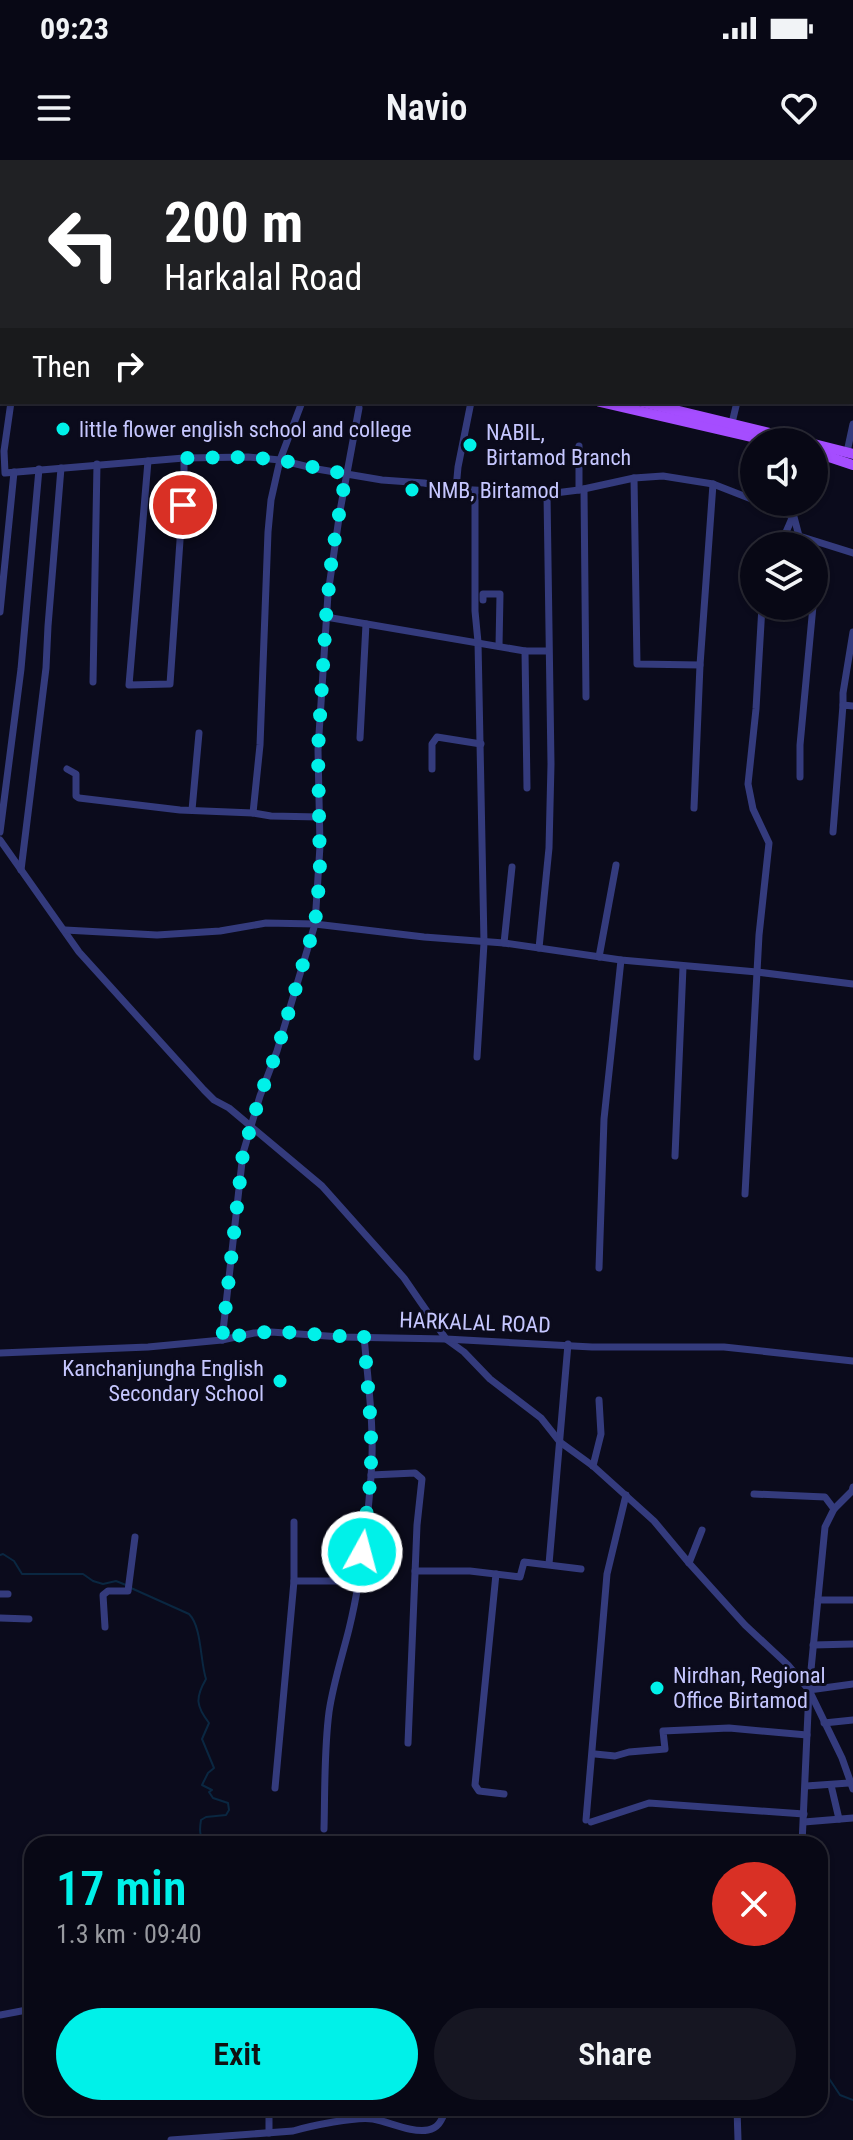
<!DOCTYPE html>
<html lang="en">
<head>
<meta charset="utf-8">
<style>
  body { margin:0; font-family:"Roboto Condensed",sans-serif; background:#161622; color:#f1f3f6; height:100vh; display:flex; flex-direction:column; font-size:30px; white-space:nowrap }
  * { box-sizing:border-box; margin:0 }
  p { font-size:26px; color:#989aa0 }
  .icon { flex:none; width:44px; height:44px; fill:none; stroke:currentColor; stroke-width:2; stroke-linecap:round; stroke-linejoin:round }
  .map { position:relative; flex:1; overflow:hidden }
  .details { position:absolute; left:24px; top:1676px; width:804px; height:280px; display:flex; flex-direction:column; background:#080815; border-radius:24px; box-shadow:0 2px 6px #0004,0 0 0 2px #292934 }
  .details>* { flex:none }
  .guide { position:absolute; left:0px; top:0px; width:854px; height:244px; box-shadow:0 2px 6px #0004,0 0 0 2px #292934; background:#202124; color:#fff; overflow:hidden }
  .tools { position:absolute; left:740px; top:268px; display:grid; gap:16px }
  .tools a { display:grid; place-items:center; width:88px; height:88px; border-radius:50%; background:#080815; box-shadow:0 2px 6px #0004,0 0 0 2px #292934; font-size:40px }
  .pin { position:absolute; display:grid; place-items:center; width:68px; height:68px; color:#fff; margin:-34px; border:4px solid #fff; border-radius:50%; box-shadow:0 2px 8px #0007 }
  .me { position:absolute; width:88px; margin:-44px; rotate:7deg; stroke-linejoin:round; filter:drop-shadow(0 0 6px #0008) }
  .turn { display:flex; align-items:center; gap:28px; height:168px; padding:0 32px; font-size:36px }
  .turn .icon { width:104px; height:104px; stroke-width:2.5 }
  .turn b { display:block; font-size:56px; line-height:68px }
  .then { display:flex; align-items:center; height:76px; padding:0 32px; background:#0003; gap:16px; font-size:30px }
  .round { display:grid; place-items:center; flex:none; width:84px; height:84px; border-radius:42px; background:#161622 }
  .headline { display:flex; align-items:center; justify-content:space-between; height:136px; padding:0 32px }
  h1 { font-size:48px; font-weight:600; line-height:60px; color:#00f1e9 }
  .cta { display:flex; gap:16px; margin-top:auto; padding:16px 32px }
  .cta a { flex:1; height:92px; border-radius:48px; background:#00f1e9; color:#111; font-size:32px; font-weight:600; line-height:92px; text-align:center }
  .cta a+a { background:#161622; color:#f1f3f6 }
  .status { display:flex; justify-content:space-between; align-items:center; height:56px; padding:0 40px; background:#080815; direction:ltr }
  .status svg { height:22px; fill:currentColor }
  header { display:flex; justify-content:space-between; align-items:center; height:104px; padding:0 32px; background:#080815; font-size:36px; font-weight:600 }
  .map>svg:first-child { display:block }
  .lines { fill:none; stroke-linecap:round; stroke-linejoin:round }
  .stream { stroke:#0a2741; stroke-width:2 }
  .minor { stroke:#343b7d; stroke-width:7 }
  .primary { stroke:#a54dff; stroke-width:10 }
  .route { stroke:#00f1e9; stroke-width:14; stroke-dasharray:0 25.2 }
  .poi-dot { fill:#00f1e9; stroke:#0b0b1c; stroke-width:3 }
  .labels { text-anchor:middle; stroke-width:6; stroke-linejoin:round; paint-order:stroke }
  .poi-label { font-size:22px; fill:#c6c7ff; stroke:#0b0b1c; text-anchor:start }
  .street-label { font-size:22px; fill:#c6c7ff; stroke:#0b0b1c }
</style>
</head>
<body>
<div class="status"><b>09:23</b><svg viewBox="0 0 49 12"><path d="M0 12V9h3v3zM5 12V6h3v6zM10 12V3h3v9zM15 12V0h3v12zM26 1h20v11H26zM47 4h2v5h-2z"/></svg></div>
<header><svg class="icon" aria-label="menu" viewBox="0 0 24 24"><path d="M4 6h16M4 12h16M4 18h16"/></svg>Navio<svg class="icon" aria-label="heart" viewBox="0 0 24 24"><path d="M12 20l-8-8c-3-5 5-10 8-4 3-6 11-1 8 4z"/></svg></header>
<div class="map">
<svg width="853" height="1980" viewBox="0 0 853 1980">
  <rect width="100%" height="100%" fill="#0b0b1c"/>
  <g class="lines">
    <g class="stream">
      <polyline points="0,1395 3,1394 14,1401 22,1414 83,1414 93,1421 103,1424 116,1421 126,1425"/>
      <path d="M131,1428L189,1454C202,1467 200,1501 206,1519C195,1538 196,1546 209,1563L202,1579L214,1608L208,1613L202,1625L212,1630L209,1632L213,1638L228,1643L229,1650L226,1655L206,1657L201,1660C199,1672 199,1678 210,1684"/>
      <polyline points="820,1905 840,1935 853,1940"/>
    </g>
    <g class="minor">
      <polyline points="680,0 688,2"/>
      <polyline points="61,2 61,0"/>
      <polyline points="115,2 115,0"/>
      <polyline points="229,2 229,0"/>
      <polyline points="275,2 276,0"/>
      <polyline points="405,2 405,0"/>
      <polyline points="455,2 455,0"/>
      <polyline points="524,2 524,0"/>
      <polyline points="581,2 581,0"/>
      <polyline points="756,2 757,0"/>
      <polyline points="795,2 796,0"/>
      <polyline points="11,242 4,291 5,313 184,298 248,297 280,300 317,309 382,320 424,323 456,329 458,307 471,242"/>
      <polyline points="302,242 280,300 271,340 268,372 260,585 253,653 271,656 319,657"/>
      <polyline points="731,267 737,242"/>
      <polyline points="579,286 579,330"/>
      <polyline points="847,292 853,264"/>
      <polyline points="148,301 129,525 170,524 184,323 184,298"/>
      <polyline points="634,318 637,504 700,505"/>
      <polyline points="456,329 547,334 579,330 634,318 663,316 713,324 754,340"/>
      <polyline points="584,329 586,537"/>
      <polyline points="475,331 475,451 478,482 484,783 477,897"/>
      <polyline points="758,342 794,357 799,376 853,393"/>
      <polyline points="780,386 799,342"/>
      <polyline points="814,425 816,426 814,436"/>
      <polyline points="483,440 483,434 500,434 499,486"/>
      <polyline points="0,452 14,312"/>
      <polyline points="326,457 525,491"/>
      <polyline points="93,522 97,304"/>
      <polyline points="843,545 843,533 853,472"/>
      <polyline points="360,578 366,464"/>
      <polyline points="67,609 76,614 76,636 79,638 180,650 253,653"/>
      <polyline points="432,609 432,584 437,577 481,584"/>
      <polyline points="800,617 800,585 813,446"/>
      <polyline points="527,628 525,491 548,491"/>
      <polyline points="694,648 700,505 713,324"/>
      <polyline points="192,650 199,573"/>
      <polyline points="0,672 21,509 39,309"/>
      <polyline points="833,672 843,545 853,546"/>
      <polyline points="0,680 79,792 204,930 214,940 229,948 322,1026 404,1118 446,1179 464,1192 490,1219 541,1258 560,1282 593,1306 654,1361 689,1403 745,1465 788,1505 809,1530 842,1598 853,1629"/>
      <polyline points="21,710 46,508 48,466 61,308"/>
      <polyline points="65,770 157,775 220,771 266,763 315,764 424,777 504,783 621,800 757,812 853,824"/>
      <polyline points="504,783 512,707"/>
      <polyline points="539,788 549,688 551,604 547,334"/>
      <polyline points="599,797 616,705"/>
      <polyline points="675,996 683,807"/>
      <polyline points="745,1034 759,775 769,683 753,649 748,624 756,549 762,446"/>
      <polyline points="599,1108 604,959 621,800"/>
      <polyline points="222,1180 243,993 260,936 277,891 315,764 320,686 318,590 328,434 340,351 359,248"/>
      <polyline points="0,1193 148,1187 222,1180 254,1173 271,1172 341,1177 446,1179 592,1187 724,1187 853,1201"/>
      <polyline points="593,1306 601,1274 599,1240"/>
      <polyline points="371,1315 415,1313 422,1319 417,1365 408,1583"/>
      <polyline points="754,1334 825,1337 834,1349"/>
      <polyline points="689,1403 702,1370"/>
      <polyline points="549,1404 568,1184"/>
      <polyline points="415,1411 470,1411 520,1417 524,1402 581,1409"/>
      <polyline points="496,1414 475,1625 479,1631 504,1634"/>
      <polyline points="294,1421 359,1421"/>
      <polyline points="0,1434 8,1434"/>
      <polyline points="818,1440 853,1440"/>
      <polyline points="0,1458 29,1459"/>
      <polyline points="105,1467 103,1435 108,1431 128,1431 135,1377"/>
      <polyline points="813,1485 853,1484"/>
      <polyline points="809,1530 853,1524"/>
      <polyline points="824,1563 853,1560"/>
      <polyline points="595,1594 615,1596 629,1592 665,1589 663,1571 729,1568 807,1575"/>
      <polyline points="831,1625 839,1659"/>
      <polyline points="806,1626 849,1623"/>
      <polyline points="275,1628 294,1421 294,1362"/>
      <polyline points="586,1660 607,1414 626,1335"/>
      <polyline points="591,1662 649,1643 804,1654"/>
      <polyline points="804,1662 853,1658"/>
      <path d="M324,1669C325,1630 324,1591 329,1552C333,1524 342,1497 349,1469C361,1420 367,1368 371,1317C375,1271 368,1223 364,1176"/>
      <polyline points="802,1684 809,1530 825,1367 834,1349 852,1331 853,1327"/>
      <polyline points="0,1855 32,1849"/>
      <polyline points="269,1948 269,1973"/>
      <polyline points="737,1948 738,1980"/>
      <path d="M171,1980L293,1971C310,1966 357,1956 373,1959C390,1962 411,1973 428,1970C440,1968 442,1958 447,1948"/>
    </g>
    <g class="primary">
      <polyline points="0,88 2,88"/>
      <polyline points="0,98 2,99"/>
      <polyline points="600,242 773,282"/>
      <polyline points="642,242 807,282"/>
      <polyline points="814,284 853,294"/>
      <polyline points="814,292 853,305"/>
    </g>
  </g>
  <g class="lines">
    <path class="route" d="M183,345L184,298L248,297L280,300L346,314L332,395L326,457L318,590L320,714L315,764L277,891L260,936L243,993L222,1180C232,1177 243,1174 254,1173C290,1169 327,1178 364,1176L371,1267V1315L362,1392"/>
  </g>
  <g class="poi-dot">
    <circle cx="63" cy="269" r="8"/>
    <circle cx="470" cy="285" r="8"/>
    <circle cx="412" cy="330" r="8"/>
    <circle cx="280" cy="1221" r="8"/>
    <circle cx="657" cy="1528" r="8"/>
  </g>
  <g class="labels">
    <g class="poi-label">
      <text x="79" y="277">little flower english school and college</text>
      <text x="486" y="280">NABIL,<tspan x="486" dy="25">Birtamod Branch</tspan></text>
      <text x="428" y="338">NMB, Birtamod</text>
      <text x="264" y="1216" text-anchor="end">Kanchanjungha English<tspan x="264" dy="25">Secondary School</tspan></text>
      <text x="673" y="1523">Nirdhan, Regional<tspan x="673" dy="25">Office Birtamod</tspan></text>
    </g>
    <g class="street-label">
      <text transform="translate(475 1162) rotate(2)" y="8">HARKALAL ROAD</text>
    </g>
  </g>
</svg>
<div class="tools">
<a><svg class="icon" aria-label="sound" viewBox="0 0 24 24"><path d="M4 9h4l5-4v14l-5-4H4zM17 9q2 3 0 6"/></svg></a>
<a><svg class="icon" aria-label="layers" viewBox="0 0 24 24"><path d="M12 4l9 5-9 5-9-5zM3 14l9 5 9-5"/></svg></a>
</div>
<div class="pin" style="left:183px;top:345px;background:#d93025"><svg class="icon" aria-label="arrive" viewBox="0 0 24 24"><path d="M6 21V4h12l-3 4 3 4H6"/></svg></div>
<svg class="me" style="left:362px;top:1392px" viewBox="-20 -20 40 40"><circle r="17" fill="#00f1e9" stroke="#fff" stroke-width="3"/><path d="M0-11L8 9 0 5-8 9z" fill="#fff"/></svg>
<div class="guide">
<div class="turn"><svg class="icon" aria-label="left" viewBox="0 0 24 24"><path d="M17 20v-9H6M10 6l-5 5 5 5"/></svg><div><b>200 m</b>Harkalal Road</div></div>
<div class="then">Then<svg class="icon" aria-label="right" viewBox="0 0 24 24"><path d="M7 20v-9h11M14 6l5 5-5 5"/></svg></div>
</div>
<section class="details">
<div class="headline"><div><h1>17 min</h1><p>1.3 km · 09:40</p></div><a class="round" style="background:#d93025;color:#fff"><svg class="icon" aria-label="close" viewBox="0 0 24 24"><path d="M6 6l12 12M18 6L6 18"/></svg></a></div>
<div class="cta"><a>Exit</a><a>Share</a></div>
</section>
</div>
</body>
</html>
